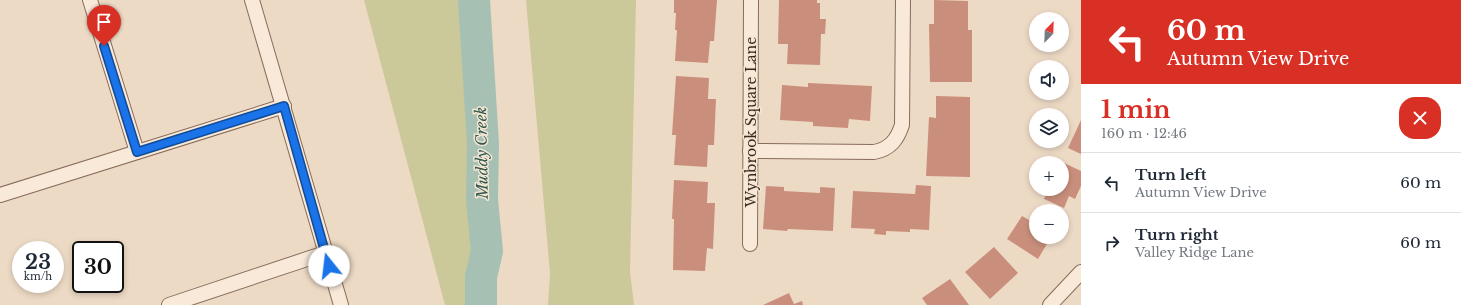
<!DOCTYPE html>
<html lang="en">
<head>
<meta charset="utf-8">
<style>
  body { margin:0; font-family:"Libre Baskerville",serif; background:#f6f6f7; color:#1f2937; height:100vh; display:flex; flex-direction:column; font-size:15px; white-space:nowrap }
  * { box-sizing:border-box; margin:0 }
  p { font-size:13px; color:#747a83 }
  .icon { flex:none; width:22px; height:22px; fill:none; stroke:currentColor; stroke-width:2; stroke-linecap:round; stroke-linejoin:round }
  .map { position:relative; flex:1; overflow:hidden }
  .side { display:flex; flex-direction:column; background:#fff; width:380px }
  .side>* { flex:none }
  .banner { background:#d93025; color:#fff; overflow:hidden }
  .needle { width:26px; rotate:23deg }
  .fabs { position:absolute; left:1029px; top:12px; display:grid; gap:8px }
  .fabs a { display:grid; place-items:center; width:40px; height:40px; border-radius:50%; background:#fff; box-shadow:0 2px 6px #0003; font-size:20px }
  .speed { position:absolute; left:12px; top:241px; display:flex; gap:8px; font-size:20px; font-weight:700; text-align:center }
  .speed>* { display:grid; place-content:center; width:52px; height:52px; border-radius:50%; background:#fff; box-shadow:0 2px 6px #0003; line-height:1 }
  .speed small { font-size:10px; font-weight:400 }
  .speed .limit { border:2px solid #111; border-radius:6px; background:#fff; color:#111 }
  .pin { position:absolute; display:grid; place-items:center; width:34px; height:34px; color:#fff; margin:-41px -17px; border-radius:50% 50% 50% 0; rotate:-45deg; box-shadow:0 0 4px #0007 }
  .pin .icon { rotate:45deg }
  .me { position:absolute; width:44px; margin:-22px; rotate:344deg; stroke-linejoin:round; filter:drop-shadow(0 0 3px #0008) }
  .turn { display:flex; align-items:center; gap:14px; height:84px; padding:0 20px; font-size:18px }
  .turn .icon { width:52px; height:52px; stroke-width:2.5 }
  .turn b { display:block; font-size:28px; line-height:34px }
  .round { display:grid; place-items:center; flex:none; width:42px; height:42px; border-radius:16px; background:#f6f6f7 }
  .head { display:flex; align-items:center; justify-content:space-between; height:68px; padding:0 20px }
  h1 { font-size:24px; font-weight:700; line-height:30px; color:#d93025 }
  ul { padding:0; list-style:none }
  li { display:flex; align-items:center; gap:12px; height:60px; padding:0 20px; border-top:1px solid #e0e1e3 }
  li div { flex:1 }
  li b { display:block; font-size:15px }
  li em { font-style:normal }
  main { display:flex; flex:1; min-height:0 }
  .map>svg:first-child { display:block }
  .green { fill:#cbc899 }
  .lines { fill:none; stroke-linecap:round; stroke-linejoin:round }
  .river { stroke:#a6c1b4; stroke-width:32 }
  .building { fill:#ca8f7c }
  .street-casing { stroke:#886b5b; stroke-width:16 }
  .street { stroke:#f8e9d8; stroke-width:14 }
  .route-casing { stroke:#114b97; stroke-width:10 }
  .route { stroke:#1a73e8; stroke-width:7 }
  .labels { text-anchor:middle; stroke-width:3; stroke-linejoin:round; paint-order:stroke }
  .street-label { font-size:14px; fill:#38271f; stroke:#f5e6d4 }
  .water-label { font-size:15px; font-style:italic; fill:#2f574e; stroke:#f5e6d4 }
</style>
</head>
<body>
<main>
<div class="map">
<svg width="1081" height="305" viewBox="0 0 1081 305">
  <rect width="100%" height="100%" fill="#eddac5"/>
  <g class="green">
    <polygon points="364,0 461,0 491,305 445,305"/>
    <polygon points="526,0 636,0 630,272 634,305 548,305 550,273"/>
  </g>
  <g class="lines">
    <polyline class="river" points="474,0 483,144 482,200 487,251 481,277 481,305"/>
  </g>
  <g class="building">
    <polygon points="674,0 717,0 714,41 710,41 708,63 675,61 677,30 675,30 676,13 674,13"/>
    <polygon points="779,0 817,0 817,3 820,3 820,19 826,19 825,34 821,34 820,65 787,64 788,44 778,44"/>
    <polygon points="934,0 968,1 968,30 972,30 972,82 930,82 929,24 934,24"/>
    <polygon points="676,76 709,78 708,99 716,99 714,145 708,145 707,167 674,165 676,135 672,135"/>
    <polygon points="808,83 872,86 870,121 849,119 848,128 813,126 813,122 780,120 782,85 808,87"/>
    <polygon points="936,96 970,97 970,177 926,176 929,117 936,118"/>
    <polygon points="1081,120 1081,154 1068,148"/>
    <polygon points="1062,162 1081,171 1081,186 1075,199 1069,196 1064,208 1044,199 1048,189 1062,189"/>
    <polygon points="674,180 708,182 707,203 715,203 713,249 707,248 705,271 673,270 674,219 672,219"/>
    <polygon points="916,185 931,186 929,230 910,229 910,232 886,231 886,235 874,234 875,229 851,228 853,191 915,194"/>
    <polygon points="766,186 784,187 784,191 820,193 820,187 835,188 833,231 788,229 787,231 763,229"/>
    <polygon points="1022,216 1036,224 1036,237 1051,237 1038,259 1007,239"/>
    <polygon points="994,247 1018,273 990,299 965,272"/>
    <polygon points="950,279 969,305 927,305 922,298"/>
    <polygon points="789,293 794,304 802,301 803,305 763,305"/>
  </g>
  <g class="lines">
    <defs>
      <g id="street">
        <polyline points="90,0 137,152"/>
        <polyline points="252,0 341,305"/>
        <path d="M750,151L874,152C890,149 897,140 902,125L903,0"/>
        <polyline points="0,195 284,106"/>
        <polyline points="750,244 751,0"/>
        <polyline points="169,305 325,253"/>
        <polyline points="1050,305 1081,272"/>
      </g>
    </defs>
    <use href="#street" class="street-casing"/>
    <use href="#street" class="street"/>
  </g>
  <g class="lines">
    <defs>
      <polyline id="route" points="104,46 137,152 284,106 329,266"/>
    </defs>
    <use href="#route" class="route-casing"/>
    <use href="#route" class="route"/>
  </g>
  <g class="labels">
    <g class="street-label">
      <text transform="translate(751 122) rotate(-90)" y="5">Wynbrook Square Lane</text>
    </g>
    <g class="water-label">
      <text transform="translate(482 153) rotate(-91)" y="5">Muddy Creek</text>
    </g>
  </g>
</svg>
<div class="fabs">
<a><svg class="needle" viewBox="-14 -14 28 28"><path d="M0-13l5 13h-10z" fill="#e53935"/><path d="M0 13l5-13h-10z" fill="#747a83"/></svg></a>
<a><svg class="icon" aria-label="sound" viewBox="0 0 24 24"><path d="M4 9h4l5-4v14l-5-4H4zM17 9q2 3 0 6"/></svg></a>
<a><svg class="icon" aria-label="layers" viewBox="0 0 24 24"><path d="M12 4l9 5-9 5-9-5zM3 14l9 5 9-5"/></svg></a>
<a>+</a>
<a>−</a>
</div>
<div class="speed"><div>23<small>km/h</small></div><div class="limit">30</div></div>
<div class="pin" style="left:104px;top:46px;background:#d93025"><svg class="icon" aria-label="arrive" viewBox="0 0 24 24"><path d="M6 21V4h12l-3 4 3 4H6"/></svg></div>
<svg class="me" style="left:329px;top:266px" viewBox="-20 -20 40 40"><circle r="19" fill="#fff"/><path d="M0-13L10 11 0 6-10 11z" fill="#1a73e8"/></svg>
</div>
<section class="side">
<div class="banner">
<div class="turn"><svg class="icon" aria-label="left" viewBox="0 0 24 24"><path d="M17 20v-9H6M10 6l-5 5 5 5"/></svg><div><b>60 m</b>Autumn View Drive</div></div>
</div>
<div class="head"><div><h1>1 min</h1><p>160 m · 12:46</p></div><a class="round" style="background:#d93025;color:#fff"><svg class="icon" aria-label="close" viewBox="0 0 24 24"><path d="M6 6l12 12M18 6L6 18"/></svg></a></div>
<ul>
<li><svg class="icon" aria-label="left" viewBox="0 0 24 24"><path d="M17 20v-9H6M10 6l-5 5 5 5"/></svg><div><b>Turn left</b><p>Autumn View Drive</p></div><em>60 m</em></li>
<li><svg class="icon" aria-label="right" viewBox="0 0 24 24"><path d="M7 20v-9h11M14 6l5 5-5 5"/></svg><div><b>Turn right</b><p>Valley Ridge Lane</p></div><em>60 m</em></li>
</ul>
</section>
</main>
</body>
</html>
